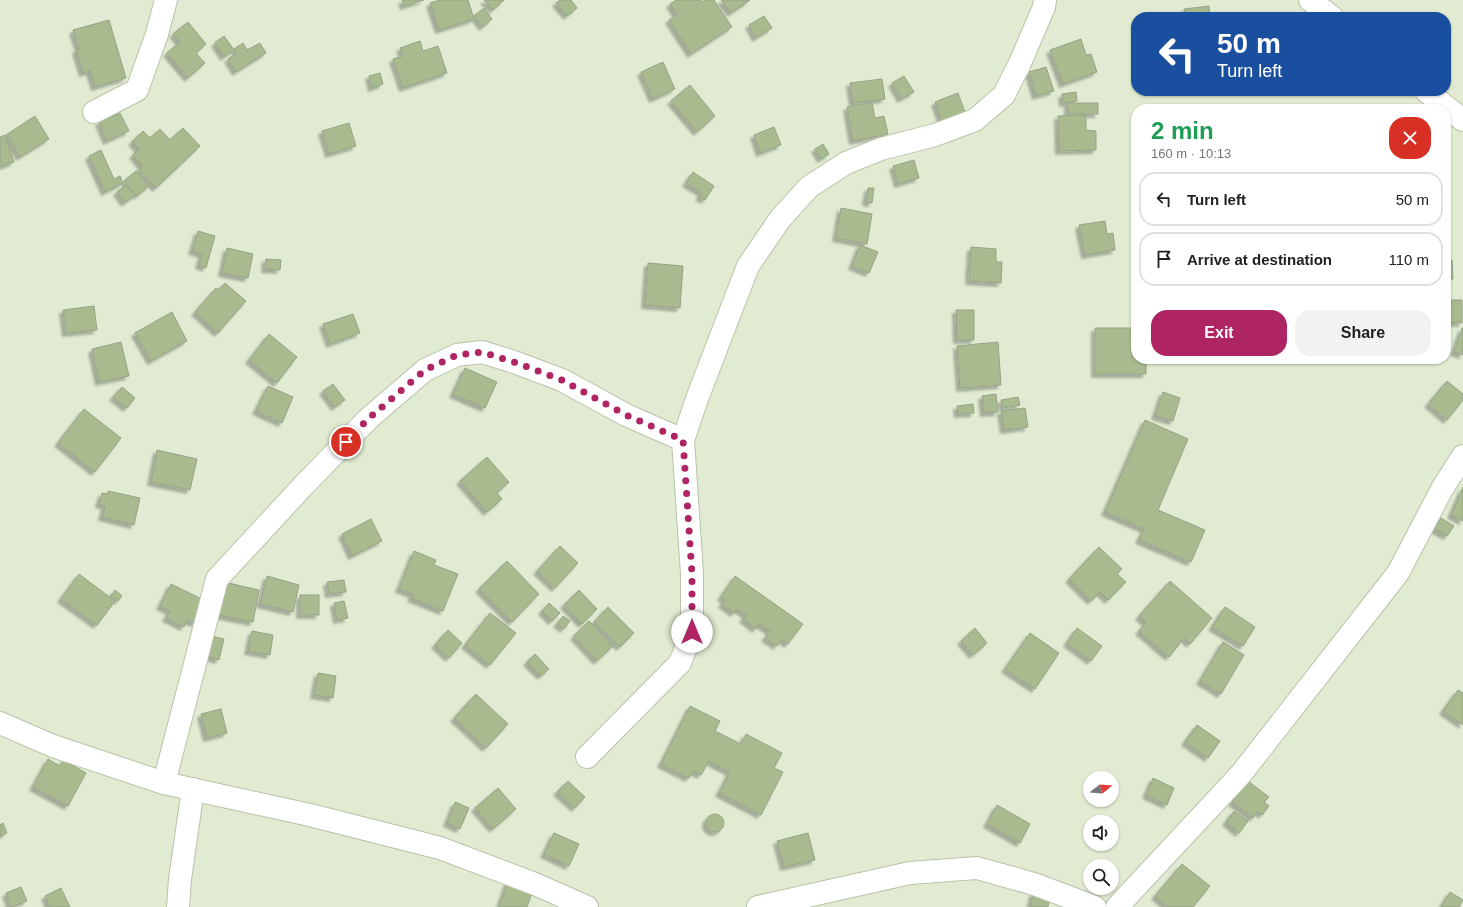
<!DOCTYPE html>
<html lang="en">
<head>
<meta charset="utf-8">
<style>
  body { margin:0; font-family:Helvetica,sans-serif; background:#f2f2f2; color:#202124; height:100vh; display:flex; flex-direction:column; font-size:15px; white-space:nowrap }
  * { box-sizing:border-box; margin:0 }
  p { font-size:13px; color:#757577 }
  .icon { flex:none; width:22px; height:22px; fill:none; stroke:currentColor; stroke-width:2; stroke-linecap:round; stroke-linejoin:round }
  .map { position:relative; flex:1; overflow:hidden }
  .sheet { position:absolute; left:1131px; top:104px; width:320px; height:260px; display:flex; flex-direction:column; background:#fff; border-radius:16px; box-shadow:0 1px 3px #0004 }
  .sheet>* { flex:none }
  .hud { position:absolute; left:1131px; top:12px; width:320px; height:84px; border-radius:16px; box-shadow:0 1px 3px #0004; background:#1a4fa0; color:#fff; overflow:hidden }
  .needle { width:26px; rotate:73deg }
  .buttons { position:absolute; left:1083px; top:771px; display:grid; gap:8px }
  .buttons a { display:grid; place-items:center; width:36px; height:36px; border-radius:50%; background:#fff; box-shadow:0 1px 3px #0004; font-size:20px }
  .pin { position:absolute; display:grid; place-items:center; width:34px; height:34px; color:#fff; margin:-17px; border:2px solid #fff; border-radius:50%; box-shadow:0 1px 4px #0007 }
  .me { position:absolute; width:44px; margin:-22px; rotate:0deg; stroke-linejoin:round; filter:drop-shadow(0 0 3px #0008) }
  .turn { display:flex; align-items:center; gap:14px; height:84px; padding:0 20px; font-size:18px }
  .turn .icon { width:52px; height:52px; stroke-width:2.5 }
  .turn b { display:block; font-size:28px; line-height:34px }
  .round { display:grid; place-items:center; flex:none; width:42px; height:42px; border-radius:16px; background:#f2f2f2 }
  .head { display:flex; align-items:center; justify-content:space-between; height:68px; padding:0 20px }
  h1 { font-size:24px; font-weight:600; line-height:30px; color:#1e9e55 }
  .primary-button { display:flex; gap:8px; margin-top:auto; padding:8px 20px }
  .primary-button a { flex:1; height:46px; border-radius:16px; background:#af2564; color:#fff; font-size:16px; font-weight:600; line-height:46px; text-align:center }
  .primary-button a+a { background:#f2f2f2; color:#202124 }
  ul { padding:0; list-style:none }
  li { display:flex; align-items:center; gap:12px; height:54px; margin:0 8px 6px; padding:0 12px; border:2px solid #e0e0e0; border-radius:16px }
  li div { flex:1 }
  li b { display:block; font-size:15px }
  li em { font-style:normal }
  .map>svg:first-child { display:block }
  .building { fill:#a9bb8e; stroke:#97a189; filter:url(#shadow) }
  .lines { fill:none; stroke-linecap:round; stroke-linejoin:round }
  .minor-casing { stroke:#b8c3aa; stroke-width:24 }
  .minor { stroke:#fff; stroke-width:22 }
  .route { stroke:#af2564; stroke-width:7; stroke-dasharray:0 12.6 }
</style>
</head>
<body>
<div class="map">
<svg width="1463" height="907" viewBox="0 0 1463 907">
  <defs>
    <filter id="shadow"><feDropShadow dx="-3.5" dy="3.5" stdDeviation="1" flood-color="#0004"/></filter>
  </defs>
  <rect width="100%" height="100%" fill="#e0ebd1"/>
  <g class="building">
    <polygon points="402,0 424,0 404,6"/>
    <polygon points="440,0 468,0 474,19 439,30 430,3"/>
    <polygon points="484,0 504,0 493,10"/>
    <polygon points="560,0 571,0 577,8 567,16 556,3"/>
    <polygon points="676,0 701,0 702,2 705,0 714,0 732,27 691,54 669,20 677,15 670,4"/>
    <polygon points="721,0 750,0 731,13"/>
    <polygon points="1209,6 1210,17 1185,17 1184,9"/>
    <polygon points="484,8 492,19 483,27 474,16"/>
    <polygon points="764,16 772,28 756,38 749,25"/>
    <polygon points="109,20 126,78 95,87 90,71 83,73 76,50 79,49 73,30"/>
    <polygon points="188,22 206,44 196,53 205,63 188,78 167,53 180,42 173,34"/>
    <polygon points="224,36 234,50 224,57 215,43"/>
    <polygon points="1081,39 1086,55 1091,54 1097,72 1063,84 1050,50"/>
    <polygon points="420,41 423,51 438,46 447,73 403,88 393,59 403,56 400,48"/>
    <polygon points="243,43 247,50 260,43 266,53 236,72 228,59 237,53 234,49"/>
    <polygon points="663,62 675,89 653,99 641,72"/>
    <polygon points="1046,67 1054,91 1036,96 1029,72"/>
    <polygon points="380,73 383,84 372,88 369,76"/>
    <polygon points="904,76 914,92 901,99 892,83"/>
    <polygon points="882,79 885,99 853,103 850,83"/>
    <polygon points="690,85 715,116 697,132 671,101"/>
    <polygon points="1076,92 1077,101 1063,103 1062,94"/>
    <polygon points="958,93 966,115 943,124 935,102"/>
    <polygon points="872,102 875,118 884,116 888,134 853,141 847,107"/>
    <rect x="1068" y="103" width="30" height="11"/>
    <polygon points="120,113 129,131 107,141 99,122"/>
    <polygon points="1086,115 1086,130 1096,131 1096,150 1059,151 1058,116"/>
    <polygon points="35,116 49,139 20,157 6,135"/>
    <polygon points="349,123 356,146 329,154 322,131"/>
    <polygon points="774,127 781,145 760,153 754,135"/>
    <polygon points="183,128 200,146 156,188 139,170 142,166 133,155 139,149 132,142 143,131 150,138 160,129 170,140"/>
    <polygon points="5,135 14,162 0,167 0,137"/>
    <polygon points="823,144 829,154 821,159 815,149"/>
    <polygon points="101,150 114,179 120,176 123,183 105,192 89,156"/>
    <polygon points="914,160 919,178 898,184 893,166"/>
    <polygon points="136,171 149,186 137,196 124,181"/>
    <polygon points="693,172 714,186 705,200 699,197 702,193 686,183"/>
    <polygon points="126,185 135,195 125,203 117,192"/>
    <polygon points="868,188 874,188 872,203 866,202"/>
    <polygon points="841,208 872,214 867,244 836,238"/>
    <polygon points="1105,221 1107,234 1113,233 1115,250 1085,255 1079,225"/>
    <polygon points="198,231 215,236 206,268 199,265 202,254 192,251"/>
    <polygon points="1446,240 1448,240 1449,256 1446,256"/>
    <polygon points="860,245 878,252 869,273 852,266"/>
    <polygon points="971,247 996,249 996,262 1002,262 1001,283 969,281"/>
    <polygon points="227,248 253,254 248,278 222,273"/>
    <polygon points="266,259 281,260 280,270 265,269"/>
    <polygon points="1446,260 1452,260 1453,279 1447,279 1447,288 1446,288"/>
    <polygon points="648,263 683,266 680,308 645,305"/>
    <polygon points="225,283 246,301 218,333 195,312 216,288 218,290"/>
    <polygon points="1446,300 1462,300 1462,323 1446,322"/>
    <polygon points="94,306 97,330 66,333 63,310"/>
    <polygon points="956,310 974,310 974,340 957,340"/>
    <polygon points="172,312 187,341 151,361 135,333"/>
    <polygon points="353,314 360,333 330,344 323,324"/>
    <polygon points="1095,328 1135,328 1136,359 1146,359 1146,374 1095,374"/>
    <polygon points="1462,328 1463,328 1463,355 1454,352"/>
    <polygon points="269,334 297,357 277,383 249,360"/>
    <polygon points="121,342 129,376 99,382 92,349"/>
    <polygon points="998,342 1001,385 960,388 957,346"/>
    <polygon points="465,368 497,382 485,408 453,394"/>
    <polygon points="1447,381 1463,394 1463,400 1447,420 1428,404"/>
    <polygon points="333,384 345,400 335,407 323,391"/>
    <polygon points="268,386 293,397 282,423 256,411"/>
    <polygon points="122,387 135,398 127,408 113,397"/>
    <polygon points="1163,392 1180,398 1173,421 1155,416"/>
    <polygon points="996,394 998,412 984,413 982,396"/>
    <polygon points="1018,397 1020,405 1003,408 1001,400"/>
    <polygon points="973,404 974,413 958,414 957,406"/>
    <polygon points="1025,408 1028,427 1004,430 1001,411"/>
    <polygon points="84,409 121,438 95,472 58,443"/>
    <polygon points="1145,420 1188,439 1158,510 1205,530 1191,562 1139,540 1144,529 1105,512"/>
    <polygon points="157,450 197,459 190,490 151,482"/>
    <polygon points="487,457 509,482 497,493 502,499 487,512 460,481"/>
    <polygon points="1463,487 1463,521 1451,515"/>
    <polygon points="108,491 140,498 134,525 102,517 105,506 99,504 102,493 108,494"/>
    <polygon points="1441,518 1454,526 1447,536 1434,529"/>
    <polygon points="371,519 382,541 352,556 342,534"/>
    <polygon points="560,546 578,563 555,588 537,571"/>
    <polygon points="1099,547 1122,569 1117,574 1126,582 1108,600 1100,592 1091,601 1069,579"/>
    <polygon points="414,551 436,560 434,565 458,574 443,611 411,598 413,594 399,589"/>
    <polygon points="507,561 539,594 512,622 479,589"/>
    <polygon points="79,574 115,601 97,625 61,599"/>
    <polygon points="267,576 299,585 293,612 260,604"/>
    <polygon points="735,576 803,624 788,644 781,639 777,646 765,638 770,631 759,624 756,629 743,619 746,615 738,609 734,613 722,604 725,600 721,597"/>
    <polygon points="344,580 346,592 329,594 327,582"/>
    <polygon points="1170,581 1212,618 1190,644 1184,638 1169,657 1139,631 1146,623 1139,616"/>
    <polygon points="224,582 259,590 253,622 218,615"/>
    <polygon points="171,584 206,601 195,623 187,620 184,627 166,618 170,611 160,606"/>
    <polygon points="115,590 122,596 118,601 111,596"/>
    <polygon points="579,590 597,609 582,624 564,605"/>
    <rect x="300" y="595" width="19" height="20"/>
    <polygon points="344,601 348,618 337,620 334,603"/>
    <polygon points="549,603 560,613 552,621 542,611"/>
    <polygon points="608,607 634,633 620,647 594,622"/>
    <polygon points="1225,607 1255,627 1243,646 1212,627"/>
    <polygon points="490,613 516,633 490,665 465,645"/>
    <polygon points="563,616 570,621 564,629 557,624"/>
    <polygon points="589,621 613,646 597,661 574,636"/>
    <polygon points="975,628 987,643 973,655 961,641"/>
    <polygon points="1077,628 1102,646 1091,661 1067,643"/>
    <polygon points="448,630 462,643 449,658 435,645"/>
    <polygon points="252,631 273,635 270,655 248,651"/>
    <polygon points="1030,633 1059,653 1035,689 1005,669"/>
    <polygon points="207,635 224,639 219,660 202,655"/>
    <polygon points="1223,642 1244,655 1221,694 1200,681"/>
    <polygon points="535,654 549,669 541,676 527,662"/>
    <polygon points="318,673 336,676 333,698 314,695"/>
    <polygon points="1458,690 1463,693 1463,725 1443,711"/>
    <polygon points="476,694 508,724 486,748 454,718"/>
    <polygon points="690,706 720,721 715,731 741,744 746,734 782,753 774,768 783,772 761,815 719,793 730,772 709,761 701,775 693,771 689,778 661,764"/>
    <polygon points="221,709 227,733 207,738 201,714"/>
    <polygon points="1197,725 1220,741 1208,758 1185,742"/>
    <polygon points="48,759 60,766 63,760 86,773 68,806 33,787"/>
    <polygon points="1153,778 1174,788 1167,805 1146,795"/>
    <polygon points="568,781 585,797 575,808 557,792"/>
    <polygon points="1248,781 1269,797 1264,802 1269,806 1262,815 1258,811 1253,818 1232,802"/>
    <polygon points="498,788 516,809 493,829 475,808"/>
    <polygon points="455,802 469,808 460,829 447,823"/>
    <polygon points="997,805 1030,824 1020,843 987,824"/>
    <polygon points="1234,811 1248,821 1239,833 1226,822"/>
    <circle cx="715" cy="823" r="9"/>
    <polygon points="3,823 7,833 0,836 0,825"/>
    <polygon points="554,833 579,844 569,866 544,854"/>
    <polygon points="808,833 815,860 784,867 777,841"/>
    <polygon points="1182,864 1210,886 1193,907 1168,907 1155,896"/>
    <polygon points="508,881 533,890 527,907 499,907"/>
    <polygon points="21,887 27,901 11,907 6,893"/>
    <polygon points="61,888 70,907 50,907 45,896"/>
    <polygon points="1450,892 1463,900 1459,907 1441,907"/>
    <polygon points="1033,893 1050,897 1048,907 1030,907"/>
  </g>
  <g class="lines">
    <defs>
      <g id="minor">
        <polyline points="1310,0 1332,17"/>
        <polyline points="1426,91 1463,120"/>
        <polyline points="94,112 137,90 157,34 166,0"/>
        <polyline points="0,723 53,746 164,783 310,815 440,848 535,884 587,907"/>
        <polyline points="587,757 680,663 692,632 692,574 683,440 698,396 748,266 780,219 809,187 846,163 881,149 935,135 975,120 1004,95 1020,63 1044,7 1045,0"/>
        <polyline points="164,783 217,579 303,486 368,419 425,370 457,355 482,352 514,362 562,380 626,415 683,440"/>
        <polyline points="178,907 180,879 193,789"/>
        <polyline points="758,907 910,873 977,868 1034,884 1095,907"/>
        <polyline points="1117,907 1241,774 1398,573 1442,489 1463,456"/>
      </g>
    </defs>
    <use href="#minor" class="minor-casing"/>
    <use href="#minor" class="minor"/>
  </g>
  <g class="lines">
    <polyline class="route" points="346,442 368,419 425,370 457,355 482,352 514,362 562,380 626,415 683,440 692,574 692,632"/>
  </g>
</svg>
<div class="buttons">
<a><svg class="needle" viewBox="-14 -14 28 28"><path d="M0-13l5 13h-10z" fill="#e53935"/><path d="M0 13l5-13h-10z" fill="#757577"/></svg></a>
<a><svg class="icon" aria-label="sound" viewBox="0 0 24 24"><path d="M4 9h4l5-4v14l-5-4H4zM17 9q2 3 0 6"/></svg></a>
<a><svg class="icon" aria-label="search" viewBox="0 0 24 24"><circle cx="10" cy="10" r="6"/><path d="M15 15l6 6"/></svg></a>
</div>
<div class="pin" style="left:346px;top:442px;background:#d93025"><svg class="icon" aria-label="arrive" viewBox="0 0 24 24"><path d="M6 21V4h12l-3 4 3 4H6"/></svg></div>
<svg class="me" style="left:692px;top:632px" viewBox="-20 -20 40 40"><circle r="19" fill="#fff"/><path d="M0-13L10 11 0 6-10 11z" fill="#af2564"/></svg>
<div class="hud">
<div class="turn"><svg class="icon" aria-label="left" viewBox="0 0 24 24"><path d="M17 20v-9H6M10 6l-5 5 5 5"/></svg><div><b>50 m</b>Turn left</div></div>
</div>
<section class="sheet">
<div class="head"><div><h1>2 min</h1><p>160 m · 10:13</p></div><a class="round" style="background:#d93025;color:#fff"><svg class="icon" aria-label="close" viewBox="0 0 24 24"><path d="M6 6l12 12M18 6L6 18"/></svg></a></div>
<ul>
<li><svg class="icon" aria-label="left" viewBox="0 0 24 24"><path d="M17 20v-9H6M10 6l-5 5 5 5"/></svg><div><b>Turn left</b></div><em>50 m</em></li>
<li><svg class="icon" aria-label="arrive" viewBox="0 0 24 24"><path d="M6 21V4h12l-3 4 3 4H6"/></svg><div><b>Arrive at destination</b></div><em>110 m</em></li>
</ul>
<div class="primary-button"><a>Exit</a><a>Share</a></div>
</section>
</div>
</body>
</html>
